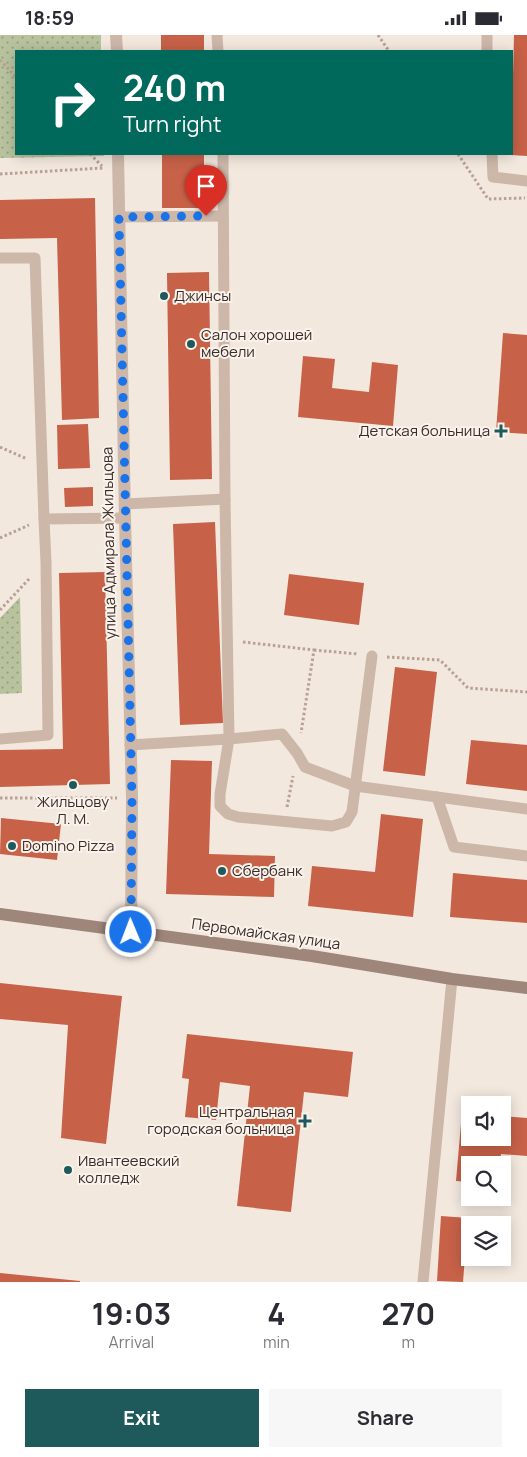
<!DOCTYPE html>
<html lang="en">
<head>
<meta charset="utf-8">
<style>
  body { margin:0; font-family:Manrope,sans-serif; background:#f7f7f7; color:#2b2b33; height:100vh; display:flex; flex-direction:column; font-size:19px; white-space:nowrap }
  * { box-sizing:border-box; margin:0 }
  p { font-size:16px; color:#7c7c81 }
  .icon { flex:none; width:28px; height:28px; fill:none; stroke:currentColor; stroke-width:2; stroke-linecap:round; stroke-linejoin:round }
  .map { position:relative; height:1247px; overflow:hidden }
  .sheet { display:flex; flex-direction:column; background:#fff; flex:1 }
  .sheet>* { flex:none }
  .top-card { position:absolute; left:15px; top:15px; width:498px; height:105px; border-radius:0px; box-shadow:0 2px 12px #0003; background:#00695c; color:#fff; overflow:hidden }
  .fabs { position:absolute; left:461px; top:1061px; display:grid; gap:10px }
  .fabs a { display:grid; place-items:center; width:50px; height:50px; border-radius:0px; background:#fff; box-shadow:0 2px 12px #0003; font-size:25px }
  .pin { position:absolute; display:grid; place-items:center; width:42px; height:42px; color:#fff; margin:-51px -21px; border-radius:50% 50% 50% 0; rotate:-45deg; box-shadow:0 0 5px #0007 }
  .pin .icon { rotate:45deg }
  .me { position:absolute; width:55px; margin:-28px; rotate:359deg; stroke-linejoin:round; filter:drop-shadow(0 0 4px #0008) }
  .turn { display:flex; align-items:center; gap:18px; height:105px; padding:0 25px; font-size:22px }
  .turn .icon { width:65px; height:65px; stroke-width:2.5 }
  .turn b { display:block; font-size:35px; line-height:42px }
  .eta { display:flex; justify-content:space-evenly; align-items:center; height:85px; text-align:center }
  .eta b { font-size:30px; font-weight:700; line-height:35px }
  .primary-button { display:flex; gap:10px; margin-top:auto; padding:10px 25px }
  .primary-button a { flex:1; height:58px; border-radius:0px; background:#1e5a5b; color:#fff; font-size:20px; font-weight:700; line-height:58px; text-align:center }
  .primary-button a+a { background:#f7f7f7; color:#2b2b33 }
  .status { display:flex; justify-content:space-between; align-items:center; height:35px; padding:0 25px; background:#fff; direction:ltr }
  .status svg { height:14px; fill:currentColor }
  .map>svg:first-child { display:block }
  .park { fill:url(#park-dots) }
  .building { fill:#c76148 }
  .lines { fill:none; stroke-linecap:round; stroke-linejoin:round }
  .path { stroke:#b8a194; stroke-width:3; stroke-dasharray:2.5 2.5; stroke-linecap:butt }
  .lane { stroke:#ccb7a9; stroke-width:11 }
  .street { stroke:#ccb7a9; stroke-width:12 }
  .secondary { stroke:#9f867b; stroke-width:12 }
  .route { stroke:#1a73e8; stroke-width:9; stroke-dasharray:0 16.2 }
  .poi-dot { fill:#1e5a5b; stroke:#faf2eb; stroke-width:2 }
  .labels { text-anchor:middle; stroke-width:4; stroke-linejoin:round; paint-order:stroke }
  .poi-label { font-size:15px; fill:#392d29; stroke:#faf2eb; text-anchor:start }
  .street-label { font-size:15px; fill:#392d29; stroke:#faf2eb }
</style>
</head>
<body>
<div class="status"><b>18:59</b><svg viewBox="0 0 49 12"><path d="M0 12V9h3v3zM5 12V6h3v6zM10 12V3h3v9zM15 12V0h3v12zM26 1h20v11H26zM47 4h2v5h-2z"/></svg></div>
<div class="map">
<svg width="527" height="1247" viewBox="0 0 527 1247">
  <defs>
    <pattern id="park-dots" width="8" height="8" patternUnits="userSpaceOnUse" patternTransform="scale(1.25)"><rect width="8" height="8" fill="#b8c39e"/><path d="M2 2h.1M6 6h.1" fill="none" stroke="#979f81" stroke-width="1.8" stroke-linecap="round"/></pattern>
  </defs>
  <rect width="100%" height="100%" fill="#f3e8de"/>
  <g class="park">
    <polygon points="0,0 101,0 101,16 16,16 16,119 104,119 104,121 0,123"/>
    <polygon points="20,562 22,658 0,659 0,583"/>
  </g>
  <g class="building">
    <rect x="161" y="0" width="43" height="16"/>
    <polygon points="514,0 527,0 527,121 511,120"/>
    <rect x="162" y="119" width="42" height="54"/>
    <polygon points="95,163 99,383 62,385 57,203 0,204 0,165"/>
    <polygon points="209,237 212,444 170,445 167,238"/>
    <polygon points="503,298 527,300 527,399 496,397"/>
    <polygon points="303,321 335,324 332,353 369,357 372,327 398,330 393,391 298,382"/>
    <polygon points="88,389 90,433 58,434 57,390"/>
    <polygon points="93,452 93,471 65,472 64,453"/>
    <polygon points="215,487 223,688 180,690 173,489"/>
    <polygon points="105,537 110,749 0,752 0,715 63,714 59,538"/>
    <polygon points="289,539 364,548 359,590 284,580"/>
    <polygon points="395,632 437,637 425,741 383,736"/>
    <polygon points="471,705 527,710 527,756 466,749"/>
    <polygon points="171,725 212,726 209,819 275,821 274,862 166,859"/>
    <polygon points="381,779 423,784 413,882 308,871 312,831 375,837"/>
    <polygon points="1,783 61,789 57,825 0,819"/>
    <polygon points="453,838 527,845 527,888 450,882"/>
    <polygon points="0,948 122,961 106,1109 61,1103 68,990 0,984"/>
    <polygon points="187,999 353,1017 348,1062 304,1057 291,1177 237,1171 250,1051 220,1047 216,1085 185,1082 189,1044 182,1043"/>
    <polygon points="462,1077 470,1078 470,1102 502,1102 502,1081 527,1083 527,1121 501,1119 500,1130 470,1130 470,1147 456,1146"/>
    <polygon points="441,1181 468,1183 463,1247 437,1246"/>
    <polygon points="0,1238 80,1246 80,1247 0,1247"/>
  </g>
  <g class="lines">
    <g class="path">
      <polyline points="378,0 389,16"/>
      <polyline points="0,25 16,42"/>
      <polyline points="90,119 102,131"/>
      <polyline points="458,119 488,164 525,163"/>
      <polyline points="0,139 103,133"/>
      <polyline points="0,412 27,424"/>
      <polyline points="0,503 29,490"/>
      <polyline points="0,575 30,543"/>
      <polyline points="243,607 314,615 301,698"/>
      <polyline points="314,615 358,619"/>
      <polyline points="387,622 440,625 468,653 527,657"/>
      <polyline points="0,763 117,763"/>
      <polyline points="287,772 293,741"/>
    </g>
    <g class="lane">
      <polyline points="217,0 218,16"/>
      <polyline points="487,0 487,16"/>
      <polyline points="223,119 225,464 229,704 282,699 297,718 305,732 355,751 527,774"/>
      <polyline points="492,119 493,142 527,146"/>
      <polyline points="119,182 223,181"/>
      <polyline points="0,223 35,223 44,484"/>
      <polyline points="125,469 225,464"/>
      <polyline points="0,704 48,700 46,527 44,484 125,483"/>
      <polyline points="130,710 229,704 220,759 220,771 228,779 238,782 332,791 346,787 352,777 372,621"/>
      <polyline points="437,762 454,812 527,821"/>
      <polyline points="423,1247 452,944"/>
    </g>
    <g class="street">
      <polyline points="116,0 117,16"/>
      <polyline points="118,119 125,483 132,764 131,897"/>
    </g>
    <polyline class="secondary" points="0,879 312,921 452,944 527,953"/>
  </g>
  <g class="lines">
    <polyline class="route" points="131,897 132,764 119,182 206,181"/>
  </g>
  <g class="poi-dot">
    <circle cx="164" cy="261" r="5"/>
    <circle cx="191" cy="309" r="5"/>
    <path d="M498.5 388.5h5v5h5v5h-5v5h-5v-5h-5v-5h5z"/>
    <circle cx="73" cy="750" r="5"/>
    <circle cx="12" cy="811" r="5"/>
    <circle cx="222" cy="836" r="5"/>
    <path d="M302.5 1078.5h5v5h5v5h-5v5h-5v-5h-5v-5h5z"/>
    <circle cx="68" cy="1135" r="5"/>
  </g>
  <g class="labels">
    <g class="poi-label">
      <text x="174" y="266">Джинсы</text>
      <text x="201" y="305">Салон хорошей<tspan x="201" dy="17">мебели</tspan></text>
      <text x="490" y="401" text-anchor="end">Детская больница</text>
      <text x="73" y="772" text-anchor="middle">Жильцову<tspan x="73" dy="17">Л. М.</tspan></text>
      <text x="22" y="816">Domino Pizza</text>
      <text x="232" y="841">Сбербанк</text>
      <text x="294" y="1082" text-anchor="end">Центральная<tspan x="294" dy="17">городская больница</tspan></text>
      <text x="78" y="1131">Ивантеевский<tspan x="78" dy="17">колледж</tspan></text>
    </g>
    <g class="street-label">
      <text transform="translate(109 508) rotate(-91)" y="5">улица Адмирала Жильцова</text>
      <text transform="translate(266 899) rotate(8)" y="5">Первомайская улица</text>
    </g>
  </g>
</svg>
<div class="fabs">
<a><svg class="icon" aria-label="sound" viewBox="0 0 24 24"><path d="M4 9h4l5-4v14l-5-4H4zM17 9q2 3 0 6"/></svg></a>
<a><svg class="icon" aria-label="search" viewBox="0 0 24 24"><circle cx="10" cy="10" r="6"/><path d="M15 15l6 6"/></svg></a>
<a><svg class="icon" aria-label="layers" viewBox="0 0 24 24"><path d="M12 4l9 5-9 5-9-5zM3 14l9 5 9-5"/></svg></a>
</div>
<div class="pin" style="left:206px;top:181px;background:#d93025"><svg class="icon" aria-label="arrive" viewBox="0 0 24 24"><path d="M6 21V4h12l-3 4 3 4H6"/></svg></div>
<svg class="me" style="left:131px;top:897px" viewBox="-20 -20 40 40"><circle r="17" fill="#1a73e8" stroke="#fff" stroke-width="3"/><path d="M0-11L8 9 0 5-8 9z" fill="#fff"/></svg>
<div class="top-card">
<div class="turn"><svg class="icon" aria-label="right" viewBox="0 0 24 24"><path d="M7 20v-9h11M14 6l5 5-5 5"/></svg><div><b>240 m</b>Turn right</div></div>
</div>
</div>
<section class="sheet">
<div class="eta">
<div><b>19:03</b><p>Arrival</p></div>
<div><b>4</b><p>min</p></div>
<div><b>270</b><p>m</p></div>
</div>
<div class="primary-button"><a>Exit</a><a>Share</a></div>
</section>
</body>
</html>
